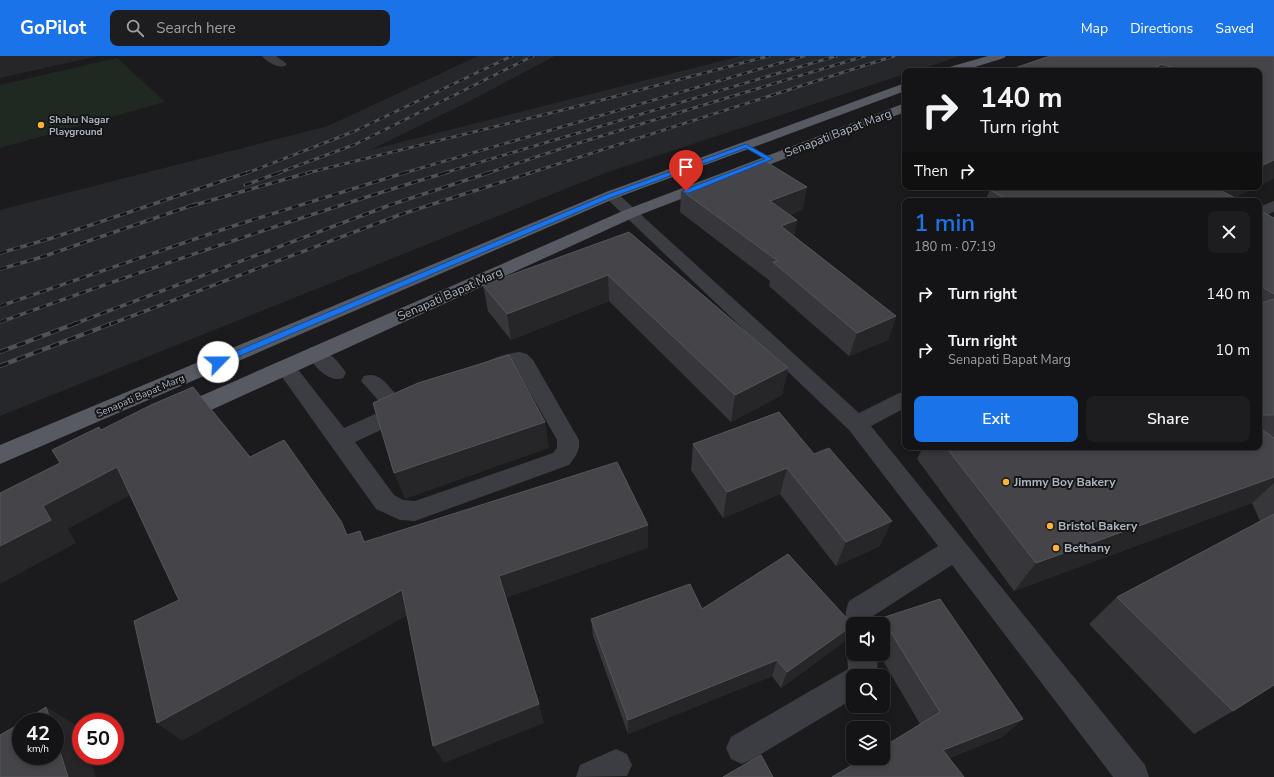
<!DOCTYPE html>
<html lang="en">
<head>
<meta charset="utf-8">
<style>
  body { margin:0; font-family:"Nunito Sans",sans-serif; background:#1d1d1f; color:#f1f3f6; height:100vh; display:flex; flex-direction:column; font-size:15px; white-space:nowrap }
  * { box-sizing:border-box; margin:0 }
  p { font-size:13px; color:#9d9ea1 }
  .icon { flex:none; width:22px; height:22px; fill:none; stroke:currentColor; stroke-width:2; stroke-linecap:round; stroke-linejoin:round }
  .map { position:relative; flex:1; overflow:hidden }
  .drawer { position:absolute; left:902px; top:142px; width:360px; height:252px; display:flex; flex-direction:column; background:#141416; border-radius:8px; box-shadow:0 2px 6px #0003,0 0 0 1px #333335 }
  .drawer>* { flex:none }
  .top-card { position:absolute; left:902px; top:12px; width:360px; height:122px; border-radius:8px; box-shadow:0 2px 6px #0003,0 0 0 1px #333335; background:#141416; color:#f1f3f6; overflow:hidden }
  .tools { position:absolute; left:846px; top:561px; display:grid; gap:8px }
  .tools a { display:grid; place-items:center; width:44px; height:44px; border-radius:8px; background:#141416; box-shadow:0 2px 6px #0003,0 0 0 1px #333335; font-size:20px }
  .speed { position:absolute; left:12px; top:657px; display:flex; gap:8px; font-size:20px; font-weight:700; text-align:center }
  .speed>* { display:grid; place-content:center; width:52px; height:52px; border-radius:50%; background:#141416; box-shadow:0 2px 6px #0003,0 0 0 1px #333335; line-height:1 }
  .speed small { font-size:10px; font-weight:400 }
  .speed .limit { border:6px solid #d22; background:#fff; color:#111 }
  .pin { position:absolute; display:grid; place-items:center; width:34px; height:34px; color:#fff; margin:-41px -17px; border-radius:50% 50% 50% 0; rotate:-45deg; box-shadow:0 0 4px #0007 }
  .pin .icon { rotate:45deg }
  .me { position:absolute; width:44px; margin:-22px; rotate:67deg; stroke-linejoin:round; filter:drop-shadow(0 0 3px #0008) }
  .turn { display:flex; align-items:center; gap:14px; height:84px; padding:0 12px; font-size:18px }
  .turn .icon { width:52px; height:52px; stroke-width:2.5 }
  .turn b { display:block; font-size:28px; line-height:34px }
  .then { display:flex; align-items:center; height:38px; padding:0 12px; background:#0003; gap:8px; font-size:15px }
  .round { display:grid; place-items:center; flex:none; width:42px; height:42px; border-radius:8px; background:#1d1d1f }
  .headline { display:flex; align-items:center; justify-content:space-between; height:68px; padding:0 12px }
  h1 { font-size:24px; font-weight:600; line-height:30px; color:#1a73e8 }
  .button { display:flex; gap:8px; margin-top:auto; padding:8px 12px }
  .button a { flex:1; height:46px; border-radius:8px; background:#1a73e8; color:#fff; font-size:16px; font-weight:600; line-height:46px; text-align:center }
  .button a+a { background:#1d1d1f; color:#f1f3f6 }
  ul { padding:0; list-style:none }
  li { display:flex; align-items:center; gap:12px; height:56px; padding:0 12px }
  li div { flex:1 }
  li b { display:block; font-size:15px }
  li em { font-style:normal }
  header { display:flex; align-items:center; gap:24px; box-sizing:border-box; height:56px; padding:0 20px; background:#1a73e8; color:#fff }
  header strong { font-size:19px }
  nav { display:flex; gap:22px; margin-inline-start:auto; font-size:14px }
  .search { width:280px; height:36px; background:#1d1d1f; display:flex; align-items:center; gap:10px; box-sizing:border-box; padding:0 14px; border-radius:8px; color:#9d9ea1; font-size:15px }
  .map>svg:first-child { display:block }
  .built { fill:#26272a }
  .green { fill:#202921 }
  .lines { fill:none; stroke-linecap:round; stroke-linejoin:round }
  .minor { fill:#3b3d42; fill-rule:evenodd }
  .major { fill:#575a62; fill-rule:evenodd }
  .rail-far2-casing { stroke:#4e5157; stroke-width:3 }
  .rail-far1-casing { stroke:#4e5157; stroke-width:3.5 }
  .rail-casing { stroke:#4e5157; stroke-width:4.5 }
  .rail-far2 { stroke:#151618; stroke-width:2; stroke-dasharray:5.5; stroke-linecap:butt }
  .rail-far1 { stroke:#151618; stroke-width:2.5; stroke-dasharray:7; stroke-linecap:butt }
  .rail { stroke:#151618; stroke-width:3; stroke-dasharray:9; stroke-linecap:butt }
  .wall { fill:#37373b }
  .shaded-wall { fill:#262629 }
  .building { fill:#444449; stroke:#54565b }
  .route { fill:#1a73e8; stroke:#114b97 }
  .poi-dot { fill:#fab435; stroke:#151618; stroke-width:1.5 }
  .labels { text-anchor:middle; stroke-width:4; stroke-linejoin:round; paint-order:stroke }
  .far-poi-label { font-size:10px; font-weight:bold; fill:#adb2bd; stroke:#151618; text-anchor:start }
  .far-street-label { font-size:10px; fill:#adb2bd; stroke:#151618 }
  .street-label { font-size:12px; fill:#adb2bd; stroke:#151618 }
  .poi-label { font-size:12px; font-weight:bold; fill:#adb2bd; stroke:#151618; text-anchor:start }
</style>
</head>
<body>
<header>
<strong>GoPilot</strong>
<div class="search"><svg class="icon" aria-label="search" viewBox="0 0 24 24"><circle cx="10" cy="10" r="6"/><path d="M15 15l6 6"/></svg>Search here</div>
<nav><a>Map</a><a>Directions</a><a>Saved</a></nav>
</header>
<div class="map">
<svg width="1274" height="721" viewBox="0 0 1274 721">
  <rect width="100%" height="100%" fill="#1b1b1d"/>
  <polygon class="built" points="478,0 555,0 468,46 370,94 741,0 960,0 915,15 905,15 905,18 605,117 0,360 0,154 328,70"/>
  <polygon class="green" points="117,2 165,46 0,92 0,29"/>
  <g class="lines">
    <g class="minor">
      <path d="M262,0H276L287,8L285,10C277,12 267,6 262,0Z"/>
      <path d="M611,134L616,136L859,357L897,338L905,335V352L871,370L1145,709L1149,721H1113L952,509L873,560L874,568H853V578L850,577C845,566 844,557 849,545L938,490L849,374L606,142L603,139L606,136Z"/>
      <polygon points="1274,145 1274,156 1259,162 1259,151"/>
      <path d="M316,290C328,294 340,307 346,317L343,322C328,327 314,310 306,297L309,292Z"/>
      <path d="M520,296L527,298L533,304L579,384C580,395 576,400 569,409L415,465L400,464L376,453L275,311L278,306L285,304L292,306L344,372L386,353L361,325L364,320C383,314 389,335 404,345C406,346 410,347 413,347L416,353L413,359L355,386L394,439L403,444L415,445L553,397L557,392V384L515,310L485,323L478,321L475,316C482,304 507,297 520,296Z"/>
      <polygon points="852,588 853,588 853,598 877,598 878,620 853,620 853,643 753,703 742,708 731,703 726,692 731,681 848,613 847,598"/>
      <polygon points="616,693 627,698 632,709 627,720 576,721 580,709"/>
    </g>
    <g class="major">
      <polygon points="988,0 1006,0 1004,2 962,15 944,15 946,12"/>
      <polygon points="905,27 905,35 616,142 0,408 0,389 606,136"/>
      <polygon points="905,47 905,56 637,160 187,365 179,367 171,365 168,359 171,353 625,154"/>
    </g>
    <defs>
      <g id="rail-far2">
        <polyline points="247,117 355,75 512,0"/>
        <polyline points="278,117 356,88 533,0"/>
        <polyline points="307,117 579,50 769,0"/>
        <polyline points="404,117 804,0"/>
        <polyline points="444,117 836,0"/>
        <polyline points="488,117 572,89 865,0"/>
        <polyline points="530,117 894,0"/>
      </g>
      <g id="rail-far1">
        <polyline points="245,129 281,116"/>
        <polyline points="191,150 311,116"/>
        <polyline points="0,197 52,182 249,116"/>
        <polyline points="0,213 42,201 196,148"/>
        <polyline points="0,250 230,171 407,116"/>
        <path d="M0,266C148,213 297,161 448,116"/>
        <polyline points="74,268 390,149 491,116"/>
        <polyline points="111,268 402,158 533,116"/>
      </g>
      <g id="rail">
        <polyline points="0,296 77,267"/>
        <polyline points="0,310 113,267"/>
      </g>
    </defs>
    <use href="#rail-far2" class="rail-far2-casing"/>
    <use href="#rail-far1" class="rail-far1-casing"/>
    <use href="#rail" class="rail-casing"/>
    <use href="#rail-far2" class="rail-far2"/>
    <use href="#rail-far1" class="rail-far1"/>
    <use href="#rail" class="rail"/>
  </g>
  <g class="wall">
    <polygon points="1274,0 1274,122 1259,130 1259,15 1006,15"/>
    <polygon points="681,134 803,153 790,159 797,164 794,180 896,260 888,284 849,300 769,230 770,225 680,156"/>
    <polygon points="990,134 1235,142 1241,145 985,145"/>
    <polygon points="1259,154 1274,162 1274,629 1233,655 1194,678 1089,568 1117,541 1260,465 1252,447 1014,535 917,403 923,391 1259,391"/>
    <polygon points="629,176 788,312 782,339 731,366 609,245 511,284 488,255 483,229"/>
    <polygon points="779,356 880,490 836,510 780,438 723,462 691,414 693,388"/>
    <polygon points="702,553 845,585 781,632 772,620 628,678 593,580 591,563"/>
    <polygon points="882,562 1023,663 1002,681 949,702 920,668 879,598 883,598 883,568 879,568"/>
  </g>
  <g class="shaded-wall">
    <polygon points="0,0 98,0 0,22"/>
    <polygon points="1163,8 1160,15 1146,15"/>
    <polygon points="1274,104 1274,122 1259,130 1259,111"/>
    <polygon points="807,131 803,153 766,168 770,145"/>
    <polygon points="1218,131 1256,131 1229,145 1216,132"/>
    <polygon points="797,164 793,187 781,170"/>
    <polygon points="608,219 609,245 511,284 507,258"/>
    <polygon points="896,260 888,284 849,300 857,277"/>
    <polygon points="788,312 782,339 731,366 735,339"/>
    <polygon points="545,366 549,392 405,443 394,417"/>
    <polygon points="117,411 138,435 68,473 76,487 0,528 0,490 43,450"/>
    <polygon points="787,412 780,438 723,462 727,436"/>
    <polygon points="1274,421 1274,427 1252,447 1014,535 1036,507"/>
    <polygon points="892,465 880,490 836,510 846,486"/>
    <polygon points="648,469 648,492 506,542 499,520"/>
    <polygon points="360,475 372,498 364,486"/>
    <polygon points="402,534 413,556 182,685 157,667"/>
    <polygon points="853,569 845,585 781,632 787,616"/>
    <polygon points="777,604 772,620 628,678 628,664"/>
    <polygon points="539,648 544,667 444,707 433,690"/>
    <polygon points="46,651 79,671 81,677 81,700 89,700 96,721 68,721 55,680 55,666 51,666"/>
    <polygon points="1023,663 1002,681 927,710 943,694"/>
  </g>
  <g class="building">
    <polygon points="1050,0 1274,0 1274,104 1259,111 1259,15 1182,15 1163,8 1146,15 1006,15"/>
    <polygon points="765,105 807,131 770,145 797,164 781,170 896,260 857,277 773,206 778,205 681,134"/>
    <polygon points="999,131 1218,131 1216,132 1241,145 1009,145 990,134"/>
    <polygon points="1259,154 1274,162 1274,238 1259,229"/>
    <polygon points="629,176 788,312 735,339 608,219 507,258 483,229"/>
    <polygon points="1274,243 1274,359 1259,359 1259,248"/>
    <polygon points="509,299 545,366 394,417 373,347 418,327"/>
    <polygon points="193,331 250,401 284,384 341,465 347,479 360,475 364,486 617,406 648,469 499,520 539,648 433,690 402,534 157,667 134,565 179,544 117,411 43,450 51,464 0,490 0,437 60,407 52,394 99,371 101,374 151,349"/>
    <polygon points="779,356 814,398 829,392 892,465 846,486 787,412 727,436 693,388"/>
    <polygon points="1259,371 1274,382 1274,421 1036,507 946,391 1259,391"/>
    <polygon points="1274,458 1274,629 1233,655 1117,541"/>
    <polygon points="788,498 853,569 787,616 777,604 628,664 591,563 690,528 702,553"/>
    <polygon points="940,543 1023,663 943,694 964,721 832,721 864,702 883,702 883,691 940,656 882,562"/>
    <polygon points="46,651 51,666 22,666"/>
    <polygon points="21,667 21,700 55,700 55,680 68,721 0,721 0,679"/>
    <polygon points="761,699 773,721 723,721"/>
  </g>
  <polygon class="route" points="746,88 773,103 689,137 684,137 684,134 765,103 746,92 613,141 221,308 215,308 214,306 215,304 608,138"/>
  <g class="poi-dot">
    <circle cx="41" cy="69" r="4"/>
    <circle cx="1006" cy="426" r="4"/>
    <circle cx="1050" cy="470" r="4"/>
    <circle cx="1056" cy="492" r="4"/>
  </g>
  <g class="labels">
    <g class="far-poi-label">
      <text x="49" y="67">Shahu Nagar<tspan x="49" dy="12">Playground</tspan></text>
    </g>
    <g class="far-street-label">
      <text transform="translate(140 339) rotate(-23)" y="4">Senapati Bapat Marg</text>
    </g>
    <g class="street-label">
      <text transform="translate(838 77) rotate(-21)" y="4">Senapati Bapat Marg</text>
      <text transform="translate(450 238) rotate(-24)" y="4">Senapati Bapat Marg</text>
    </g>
    <g class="poi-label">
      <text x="1014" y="430">Jimmy Boy Bakery</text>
      <text x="1058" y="474">Bristol Bakery</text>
      <text x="1064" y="496">Bethany</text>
    </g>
  </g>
</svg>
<div class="tools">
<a><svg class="icon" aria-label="sound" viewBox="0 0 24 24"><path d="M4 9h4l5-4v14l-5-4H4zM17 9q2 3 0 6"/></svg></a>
<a><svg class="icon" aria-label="search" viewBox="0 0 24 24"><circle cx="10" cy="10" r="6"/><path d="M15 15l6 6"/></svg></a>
<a><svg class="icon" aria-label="layers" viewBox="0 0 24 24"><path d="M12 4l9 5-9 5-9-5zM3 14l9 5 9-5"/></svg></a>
</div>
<div class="speed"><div>42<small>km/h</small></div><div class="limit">50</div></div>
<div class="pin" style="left:686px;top:135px;background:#d93025"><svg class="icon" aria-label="arrive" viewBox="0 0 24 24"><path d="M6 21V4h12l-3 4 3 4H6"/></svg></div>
<svg class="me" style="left:218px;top:306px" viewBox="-20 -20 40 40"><circle r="19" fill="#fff"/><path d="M0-13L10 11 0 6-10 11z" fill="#1a73e8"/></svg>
<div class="top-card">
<div class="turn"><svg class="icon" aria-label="right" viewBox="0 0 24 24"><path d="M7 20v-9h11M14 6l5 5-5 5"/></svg><div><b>140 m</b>Turn right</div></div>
<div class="then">Then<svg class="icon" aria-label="right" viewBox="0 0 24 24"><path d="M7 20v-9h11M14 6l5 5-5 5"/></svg></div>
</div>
<section class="drawer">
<div class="headline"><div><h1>1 min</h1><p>180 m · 07:19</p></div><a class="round"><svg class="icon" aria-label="close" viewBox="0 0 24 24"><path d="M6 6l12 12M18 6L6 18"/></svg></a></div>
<ul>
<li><svg class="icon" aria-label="right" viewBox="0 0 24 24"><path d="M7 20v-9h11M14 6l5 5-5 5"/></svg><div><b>Turn right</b></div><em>140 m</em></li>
<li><svg class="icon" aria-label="right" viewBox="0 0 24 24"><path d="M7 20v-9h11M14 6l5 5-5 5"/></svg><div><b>Turn right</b><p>Senapati Bapat Marg</p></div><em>10 m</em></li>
</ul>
<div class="button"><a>Exit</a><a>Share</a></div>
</section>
</div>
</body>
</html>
